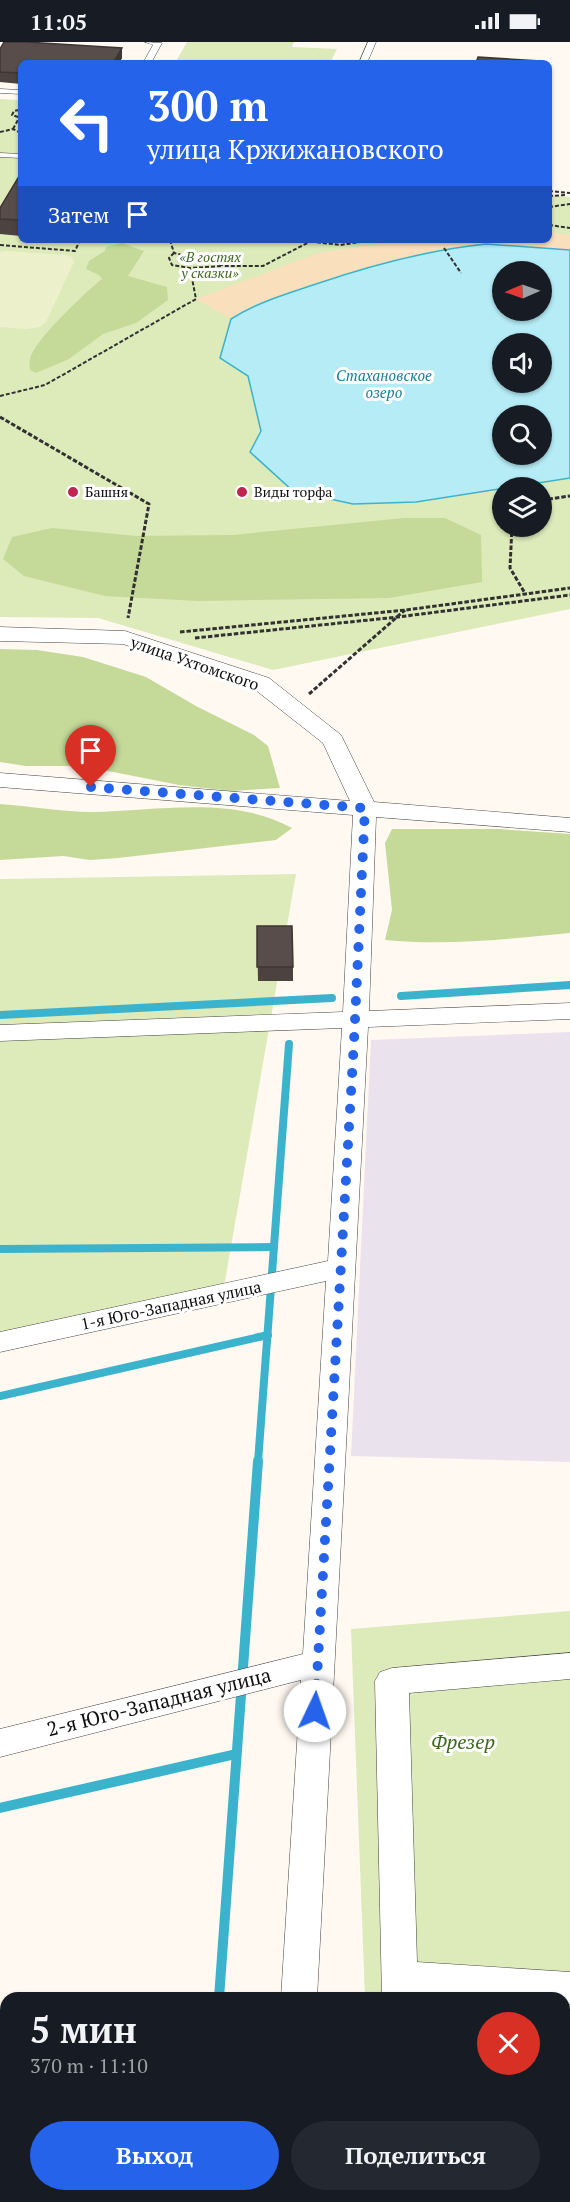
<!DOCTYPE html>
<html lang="ru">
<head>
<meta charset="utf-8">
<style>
  body { margin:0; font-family:"PT Serif",serif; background:#242831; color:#f1f3f6; height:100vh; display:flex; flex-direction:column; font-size:22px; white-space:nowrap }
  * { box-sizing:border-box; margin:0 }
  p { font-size:20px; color:#9ea1a6 }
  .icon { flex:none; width:33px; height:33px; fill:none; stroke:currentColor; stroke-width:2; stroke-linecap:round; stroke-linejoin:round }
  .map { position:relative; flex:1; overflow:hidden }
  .side { position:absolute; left:0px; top:1950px; width:570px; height:210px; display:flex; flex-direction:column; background:#171b24; border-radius:18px 18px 0 0; box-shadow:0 2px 4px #0004 }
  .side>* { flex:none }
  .top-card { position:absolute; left:18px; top:18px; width:534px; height:183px; border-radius:9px; box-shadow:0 2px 4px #0004; background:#2563eb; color:#fff; overflow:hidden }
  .needle { width:39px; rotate:268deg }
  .buttons { position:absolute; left:492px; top:219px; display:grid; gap:12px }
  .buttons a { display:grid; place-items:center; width:60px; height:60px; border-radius:50%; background:#171b24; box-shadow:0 2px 4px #0004; font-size:30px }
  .pin { position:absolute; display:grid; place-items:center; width:51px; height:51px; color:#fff; margin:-62px -26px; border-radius:50% 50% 50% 0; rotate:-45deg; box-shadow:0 0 6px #0007 }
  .pin .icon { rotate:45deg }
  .me { position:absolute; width:66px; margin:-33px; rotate:3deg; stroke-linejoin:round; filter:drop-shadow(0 0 4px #0008) }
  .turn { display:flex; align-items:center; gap:21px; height:126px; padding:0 30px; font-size:27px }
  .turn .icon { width:78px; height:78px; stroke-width:2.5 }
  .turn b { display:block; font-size:42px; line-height:51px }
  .then { display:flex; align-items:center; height:57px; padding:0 30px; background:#0003; gap:12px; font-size:22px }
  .round { display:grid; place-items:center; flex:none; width:63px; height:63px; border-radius:32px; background:#242831 }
  .head { display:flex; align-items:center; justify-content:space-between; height:102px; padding:0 30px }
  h1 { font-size:36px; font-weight:600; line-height:45px }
  .cta { display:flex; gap:12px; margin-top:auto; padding:12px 30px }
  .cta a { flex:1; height:69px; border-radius:36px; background:#2563eb; color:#fff; font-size:24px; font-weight:600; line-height:69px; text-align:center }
  .cta a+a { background:#242831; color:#f1f3f6 }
  .status { display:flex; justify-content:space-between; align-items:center; height:42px; padding:0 30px; background:#171b24; direction:ltr }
  .status svg { height:16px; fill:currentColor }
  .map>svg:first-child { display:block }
  .industrial { fill:#eae3ed }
  .green { fill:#ddeaba; fill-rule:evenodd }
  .forest { fill:#c5da99 }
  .sand { fill:#fadfbd }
  .pitch { fill:#ecf1cc }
  .water { fill:#b5ecf6; stroke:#3cb3cd; stroke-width:1.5; fill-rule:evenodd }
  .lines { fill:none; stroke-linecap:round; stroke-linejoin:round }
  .stream-far1 { stroke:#3cb3cd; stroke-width:8 }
  .stream { stroke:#3cb3cd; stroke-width:10 }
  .lane-casing { stroke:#424242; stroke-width:1 }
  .street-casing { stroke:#424242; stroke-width:1 }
  .path-far1 { stroke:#313131; stroke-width:2; stroke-dasharray:4 2; stroke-linecap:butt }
  .path { stroke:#313131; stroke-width:3; stroke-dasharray:4.5 2; stroke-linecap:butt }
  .lane { fill:#fff; fill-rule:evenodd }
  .street { fill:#fff; fill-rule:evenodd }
  .wall { fill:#4c4240 }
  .shaded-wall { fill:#3e3634 }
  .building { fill:#584d4b; stroke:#3e3634; stroke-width:1.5 }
  .route { stroke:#2563eb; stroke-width:10; stroke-dasharray:0 18 }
  .poi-dot { fill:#bf264f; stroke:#fff; stroke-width:2 }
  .labels { text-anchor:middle; stroke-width:6; stroke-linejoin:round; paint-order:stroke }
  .far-park-label { font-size:14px; font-style:italic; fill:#3e671e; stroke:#fff }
  .far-poi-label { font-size:14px; fill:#0f0f0f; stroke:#fff; text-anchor:start }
  .far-water-label { font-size:15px; font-style:italic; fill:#177e9a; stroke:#fff }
  .street-label { font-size:16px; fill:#0f0f0f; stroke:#fff }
  .near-street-label { font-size:20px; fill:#0f0f0f; stroke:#fff }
  .near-park-label { font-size:20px; font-style:italic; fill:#3e671e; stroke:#fff }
</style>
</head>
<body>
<div class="status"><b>11:05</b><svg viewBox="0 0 49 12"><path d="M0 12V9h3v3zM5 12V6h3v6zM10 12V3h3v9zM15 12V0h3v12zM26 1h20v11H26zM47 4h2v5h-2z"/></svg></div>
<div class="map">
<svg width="570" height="2160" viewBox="0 0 570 2160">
  <rect width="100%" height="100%" fill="#fff9f1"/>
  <polygon class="industrial" points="570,990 570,1420 351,1414 371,998"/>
  <g class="green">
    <polygon points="187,0 294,0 292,5 337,7 330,21 175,21"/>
    <path d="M0,57L21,58V198H549V153L570,155V567L273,628L98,576L0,575ZM502,230H542V268H502ZM502,302H542V340H502ZM502,374H542V412H502ZM502,446H542V484H502Z"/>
    <polygon points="296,832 222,1256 0,1308 0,837"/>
    <polygon points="570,1569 570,2160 362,2160 362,2154 564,2154 564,1956 365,1956 351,1587"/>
  </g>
  <g class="forest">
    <path d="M122,201L144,209L128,234L167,245L168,258L136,281L103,292L69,317L36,331L30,328C30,324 29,321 30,318C32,300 86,250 102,237L99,233L86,227L89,219L105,209L106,205Z"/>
    <polygon points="404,476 445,476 481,493 482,540 389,556 198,559 105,554 24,534 3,517 12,495 52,486 137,494 232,493"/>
    <polygon points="0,607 37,608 83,615 146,635 196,664 254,693 268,704 280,746 231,749 179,743 83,724 26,724 0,720"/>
    <path d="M0,762C30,764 62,770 92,770C157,769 233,753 292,786L276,798L118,816L90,818L63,814L0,818Z"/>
    <path d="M392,787H498L570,792V891C507,897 448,904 385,898L392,868L385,801Z"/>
  </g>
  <polygon class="sand" points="549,190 570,193 570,208 486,202 444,206 373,223 254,263 231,277 196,257 318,211 407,198 549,198"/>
  <polygon class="pitch" points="5,209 65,213 72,215 74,220 46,280 40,285 27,287 0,285 0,210"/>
  <path class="water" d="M486,202L570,208V436L416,460L353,462L293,449L250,410L261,389L248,334L220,316L231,277C258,260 286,252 316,242C372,223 427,208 486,202ZM502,230H542V268H502ZM502,302H542V340H502ZM502,374H542V412H502Z"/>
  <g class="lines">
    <g class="stream-far1">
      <polyline points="401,954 570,943"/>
      <polyline points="0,973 332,956"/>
      <polyline points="0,1207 274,1205"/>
      <polyline points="0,1354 268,1293"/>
      <polyline points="258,1420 289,1002"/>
    </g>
    <g class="stream">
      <polyline points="0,1766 236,1712"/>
      <polyline points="219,1956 258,1419"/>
    </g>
    <defs>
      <g id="lane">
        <polygon points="145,0 162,1 151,21 143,21 153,3"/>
        <polygon points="368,0 376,0 367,21 359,21"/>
        <polygon points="0,47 21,48 21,52 0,51"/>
        <polygon points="0,111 21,112 21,116 0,115"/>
      </g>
      <g id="street">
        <polygon points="0,585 125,589 269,636 341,693 374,760 570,776 570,790 376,775 369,969 570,961 570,977 368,985 317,1956 281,1956 301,1638 0,1715 0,1687 303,1612 326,1239 0,1310 0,1290 328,1219 342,986 0,999 0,983 343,970 353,773 0,745 0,731 350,759 323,701 253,646 123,602 0,599"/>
        <polygon points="570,1611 570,1637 409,1651 417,1920 570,1930 570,1962 564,1961 564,1956 489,1956 418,1951 418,1956 382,1956 375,1639 380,1630 392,1626"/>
        <polygon points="174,2154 231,2154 229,2160 172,2160"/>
        <rect x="268" y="2154" width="38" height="6"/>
        <rect x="383" y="2154" width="38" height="6"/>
      </g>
    </defs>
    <use href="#lane" class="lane-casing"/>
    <use href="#street" class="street-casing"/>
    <g class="path-far1">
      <polyline points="19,68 14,69 12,73 21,76"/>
      <polyline points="13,87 19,76"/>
      <polyline points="0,90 13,87 21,91"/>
      <polyline points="549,149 570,151"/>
      <polyline points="549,154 566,153"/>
      <polyline points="549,165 570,162"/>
      <polyline points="549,183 570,186"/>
      <polyline points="170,198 174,211 226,224 263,224 313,198"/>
      <polyline points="299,198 340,203 373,198"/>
      <polyline points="0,203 75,209 80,198"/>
      <polyline points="444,206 461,231"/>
      <polyline points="174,211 169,216 172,223 190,226 222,224"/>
      <polyline points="0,354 45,343 196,257 190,226"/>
    </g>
    <g class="path">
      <polyline points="0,375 149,462 128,576"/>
      <polyline points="542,458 570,454"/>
      <polyline points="512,484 510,526 526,553"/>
      <polyline points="180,590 406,568 570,546"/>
      <polyline points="195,596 398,575 570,553"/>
      <polyline points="309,652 405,568"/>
    </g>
    <use href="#lane" class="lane"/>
    <use href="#street" class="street"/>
  </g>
  <g class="wall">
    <polygon points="122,6 122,16 119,21 21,21 21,42 0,40 0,7"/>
    <polygon points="21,131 21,194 0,192 0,166"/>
    <polygon points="257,884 293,925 293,939 258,939"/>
  </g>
  <polygon class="shaded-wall" points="122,6 122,16 119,21 113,21"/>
  <g class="building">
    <polygon points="4,0 26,0 122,6 113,21 21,21 21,31 0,30 0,7"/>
    <polygon points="478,15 540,19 540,21 476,21"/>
    <polygon points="21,131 21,178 0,177 0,166"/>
    <polygon points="257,884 292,884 293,925 257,925"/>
  </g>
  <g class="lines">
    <polyline class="route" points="91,745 365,766 354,999 315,1669"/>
  </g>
  <g class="poi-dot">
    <circle cx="73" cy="450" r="6"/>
    <circle cx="242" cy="450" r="6"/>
  </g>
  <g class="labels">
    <g class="far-park-label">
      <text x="210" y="220">«В гостях<tspan x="210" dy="16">у сказки»</tspan></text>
    </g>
    <g class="far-poi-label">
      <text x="85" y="455">Башня</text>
      <text x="254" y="455">Виды торфа</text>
    </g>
    <g class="far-water-label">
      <text x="384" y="339">Стахановское<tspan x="384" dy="17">озеро</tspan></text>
    </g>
    <g class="street-label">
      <text transform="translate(195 621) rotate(19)" y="6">улица Ухтомского</text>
      <text transform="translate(171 1263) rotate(-12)" y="6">1-я Юго-Западная улица</text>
    </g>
    <g class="near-street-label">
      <text transform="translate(159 1660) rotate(-14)" y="7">2-я Юго-Западная улица</text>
    </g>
    <g class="near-park-label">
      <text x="463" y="1707">Фрезер</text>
    </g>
  </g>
</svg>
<div class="buttons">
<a><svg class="needle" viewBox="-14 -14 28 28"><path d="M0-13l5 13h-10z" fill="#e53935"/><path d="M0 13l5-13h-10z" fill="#9ea1a6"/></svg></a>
<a><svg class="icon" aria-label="sound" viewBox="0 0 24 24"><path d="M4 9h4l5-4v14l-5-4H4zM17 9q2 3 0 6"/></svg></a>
<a><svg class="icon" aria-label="search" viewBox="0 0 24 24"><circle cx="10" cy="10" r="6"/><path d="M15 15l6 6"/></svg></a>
<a><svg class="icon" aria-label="layers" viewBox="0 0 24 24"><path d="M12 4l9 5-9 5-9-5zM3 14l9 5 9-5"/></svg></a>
</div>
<div class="pin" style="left:91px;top:745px;background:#d93025"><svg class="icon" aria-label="arrive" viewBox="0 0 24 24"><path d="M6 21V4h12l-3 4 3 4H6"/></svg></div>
<svg class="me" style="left:315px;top:1669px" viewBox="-20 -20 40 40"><circle r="19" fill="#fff"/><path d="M0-13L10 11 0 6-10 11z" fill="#2563eb"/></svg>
<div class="top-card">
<div class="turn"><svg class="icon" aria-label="left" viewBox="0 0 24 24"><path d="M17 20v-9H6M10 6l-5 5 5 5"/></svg><div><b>300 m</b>улица Кржижановского</div></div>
<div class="then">Затем<svg class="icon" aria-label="arrive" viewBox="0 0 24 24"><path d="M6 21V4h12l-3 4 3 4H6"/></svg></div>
</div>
<section class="side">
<div class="head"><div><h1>5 мин</h1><p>370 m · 11:10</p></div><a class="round" style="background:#d93025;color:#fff"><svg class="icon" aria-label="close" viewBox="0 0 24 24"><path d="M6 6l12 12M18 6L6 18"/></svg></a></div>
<div class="cta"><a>Выход</a><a>Поделиться</a></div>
</section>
</div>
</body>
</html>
